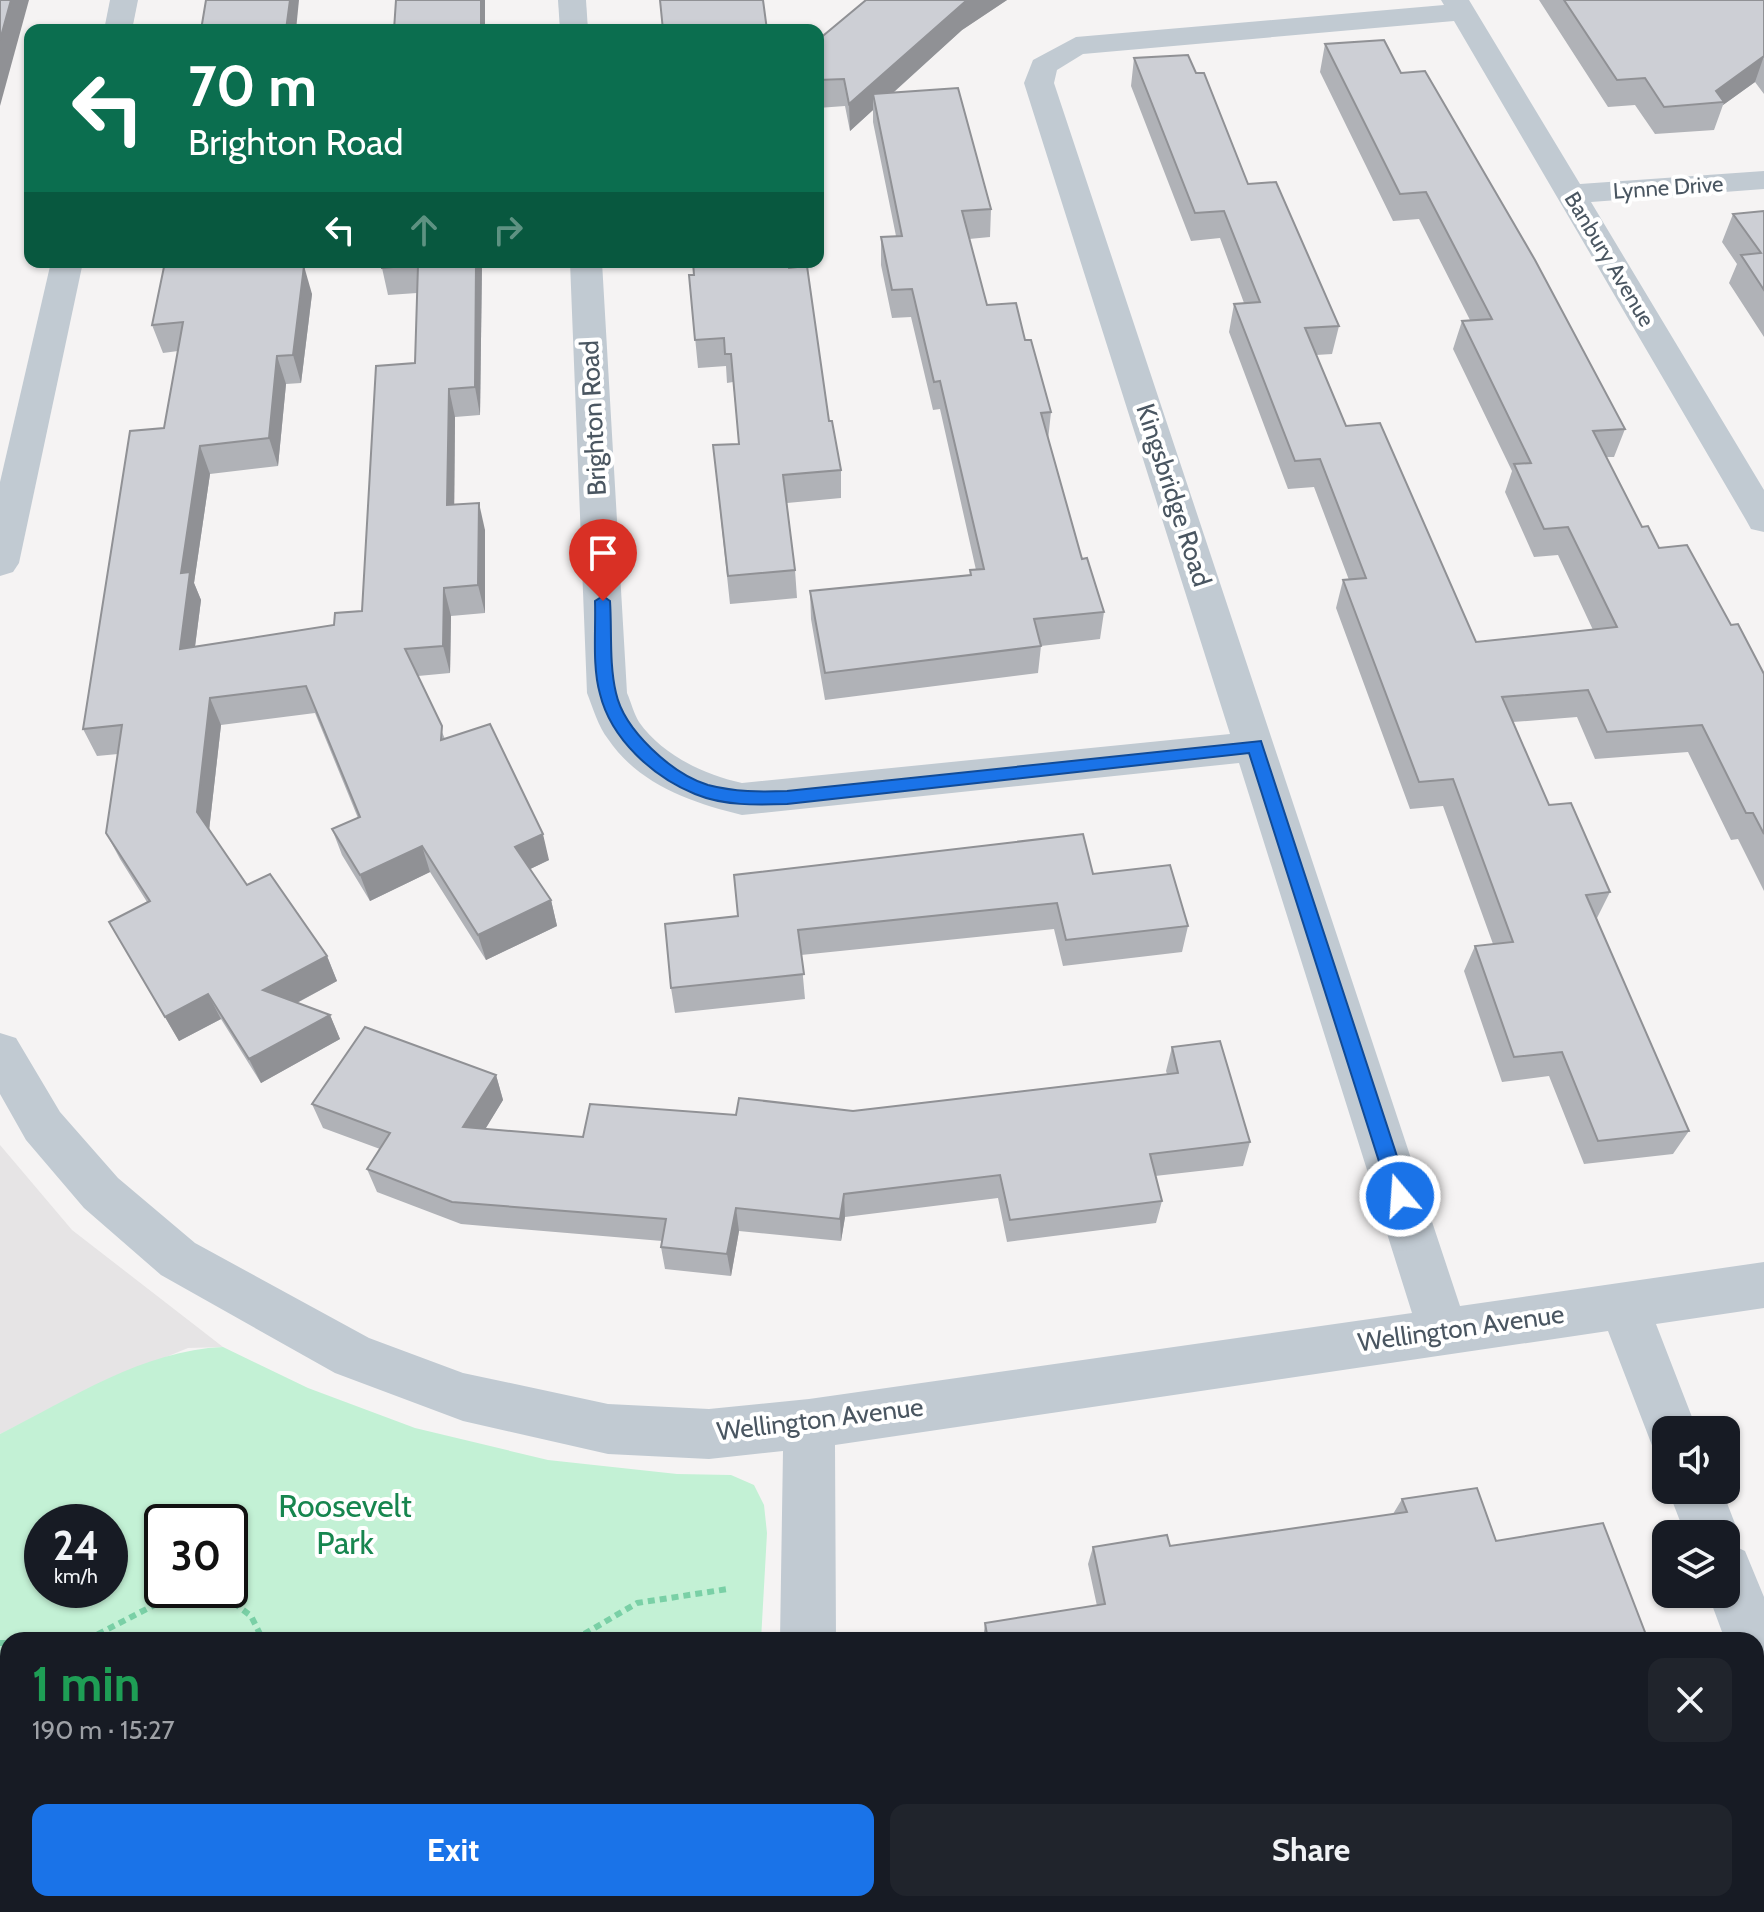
<!DOCTYPE html>
<html lang="en">
<head>
<meta charset="utf-8">
<style>
  body { margin:0; font-family:Cabin,sans-serif; background:#20242c; color:#f1f3f6; height:100vh; display:flex; flex-direction:column; font-size:30px; white-space:nowrap }
  * { box-sizing:border-box; margin:0 }
  p { font-size:26px; color:#9ea1a6 }
  .icon { flex:none; width:44px; height:44px; fill:none; stroke:currentColor; stroke-width:2; stroke-linecap:round; stroke-linejoin:round }
  .map { position:relative; flex:1; overflow:hidden }
  .panel { position:absolute; left:0px; top:1632px; width:1764px; height:280px; display:flex; flex-direction:column; background:#171b24; border-radius:24px 24px 0 0; box-shadow:0 2px 6px #0004 }
  .panel>* { flex:none }
  .banner { position:absolute; left:24px; top:24px; width:800px; height:244px; border-radius:16px; box-shadow:0 2px 6px #0004; background:#0b6e4f; color:#fff; overflow:hidden }
  .buttons { position:absolute; left:1652px; top:1416px; display:grid; gap:16px }
  .buttons a { display:grid; place-items:center; width:88px; height:88px; border-radius:16px; background:#171b24; box-shadow:0 2px 6px #0004; font-size:40px }
  .speed { position:absolute; left:24px; top:1504px; display:flex; gap:16px; font-size:40px; font-weight:700; text-align:center }
  .speed>* { display:grid; place-content:center; width:104px; height:104px; border-radius:50%; background:#171b24; box-shadow:0 2px 6px #0004; line-height:1 }
  .speed small { font-size:20px; font-weight:400 }
  .speed .limit { border:4px solid #111; border-radius:12px; background:#fff; color:#111 }
  .pin { position:absolute; display:grid; place-items:center; width:68px; height:68px; color:#fff; margin:-82px -34px; border-radius:50% 50% 50% 0; rotate:-45deg; box-shadow:0 0 8px #0007 }
  .pin .icon { rotate:45deg }
  .me { position:absolute; width:88px; margin:-44px; rotate:342deg; stroke-linejoin:round; filter:drop-shadow(0 0 6px #0008) }
  .turn { display:flex; align-items:center; gap:28px; height:168px; padding:0 32px; font-size:36px }
  .turn .icon { width:104px; height:104px; stroke-width:2.5 }
  .turn b { display:block; font-size:56px; line-height:68px }
  .lanes { display:flex; align-items:center; height:76px; padding:0 32px; background:#0003; justify-content:center; gap:40px; direction:ltr }
  .lanes .off { opacity:.35 }
  .round { display:grid; place-items:center; flex:none; width:84px; height:84px; border-radius:16px; background:#20242c }
  .headline { display:flex; align-items:center; justify-content:space-between; height:136px; padding:0 32px }
  h1 { font-size:48px; font-weight:800; line-height:60px; color:#1e9e55 }
  .cta { display:flex; gap:16px; margin-top:auto; padding:16px 32px }
  .cta a { flex:1; height:92px; border-radius:16px; background:#1a73e8; color:#fff; font-size:32px; font-weight:800; line-height:92px; text-align:center }
  .cta a+a { background:#20242c; color:#f1f3f6 }
  .map>svg:first-child { display:block }
  .education { fill:#e6e4e5 }
  .green { fill:#c3f1d5; fill-rule:evenodd }
  .lines { fill:none; stroke-linecap:round; stroke-linejoin:round }
  .path { stroke:#7ad0a6; stroke-width:6; stroke-dasharray:7 5; stroke-linecap:butt }
  .minor { fill:#c1cad2; fill-rule:evenodd }
  .wall { fill:#b0b2b7 }
  .shaded-wall { fill:#909195 }
  .building { fill:#cdcfd5; stroke:#909195; stroke-width:2 }
  .route { fill:#1a73e8; stroke:#114b97; stroke-width:2 }
  .labels { text-anchor:middle; stroke-width:8; stroke-linejoin:round; paint-order:stroke }
  .far-street-label { font-size:22px; fill:#4a5661; stroke:#fff }
  .street-label { font-size:26px; fill:#4a5661; stroke:#fff }
  .near-park-label { font-size:32px; fill:#17864f; stroke:#fff }
</style>
</head>
<body>
<div class="map">
<svg width="1764" height="1912" viewBox="0 0 1764 1912">
  <rect width="100%" height="100%" fill="#f5f3f3"/>
  <polygon class="education" points="0,1145 72,1230 223,1347 188,1348 105,1382 0,1434"/>
  <path class="green" d="M223,1347L308,1388L415,1428L548,1460L677,1474L731,1475L754,1485L764,1505L767,1533L761,1640H8V1904H731L729,1912H0V1434C70,1399 144,1350 223,1347ZM42,1522H110V1590H42ZM162,1522H230V1590H162Z"/>
  <g class="lines">
    <g class="path">
      <polyline points="87,1640 158,1603 197,1599 234,1603 251,1616 263,1640"/>
      <polyline points="574,1640 637,1603 728,1589"/>
      <polyline points="0,1643 8,1643"/>
      <polyline points="0,1708 8,1707"/>
    </g>
    <g class="minor">
      <polygon points="110,0 138,0 132,30 104,30"/>
      <polygon points="558,0 586,0 588,30 560,30"/>
      <path d="M1441,0H1469L1580,184L1764,171V189L1591,202L1764,490V532L1751,529L1746,520L1454,21L1083,54L1057,70L1054,83L1460,1306L1764,1262V1308L1656,1324L1697,1430H1666V1453L1653,1448L1608,1331L835,1445L836,1640H780L783,1451L709,1459L608,1454L463,1421L335,1373L161,1275L84,1208L26,1140L0,1094V1033L16,1038L60,1112L118,1178L195,1243L369,1338L463,1373L608,1404L709,1409L809,1399L1412,1313L1239,763L742,815C692,803 638,784 608,739C598,726 593,708 587,693L570,262H602L627,693C631,702 634,714 639,722C662,755 705,775 742,783L1230,734L1024,83L1033,60L1076,37L1444,5Z"/>
      <polygon points="51,262 83,262 19,563 13,572 0,576 0,482"/>
      <polygon points="1668,1490 1722,1490 1739,1534 1734,1546 1745,1551 1764,1597 1764,1663 1756,1667 1756,1640 1725,1640 1708,1594 1726,1594 1726,1534 1685,1534"/>
      <polygon points="754,1904 814,1904 812,1912 752,1912"/>
    </g>
  </g>
  <g class="wall">
    <polygon points="866,0 1007,0 962,30 893,93 991,209 990,237 969,239 987,305 1025,340 1051,412 1048,440 1082,559 1104,612 1100,639 1041,646 1038,673 825,700 811,619 810,591 970,575 970,570 976,570 940,409 933,410 911,317 892,318 881,265 881,237 896,236 873,122 873,110 850,131 845,106 818,108 818,40"/>
    <polygon points="1539,0 1764,0 1764,94 1755,82 1723,105 1714,130 1655,134 1635,105 1608,107"/>
    <polygon points="1325,44 1401,73 1625,429 1614,457 1606,457 1642,527 1659,548 1731,625 1764,674 1764,891 1738,839 1731,840 1688,752 1595,759 1577,717 1513,722 1549,805 1610,892 1597,918 1596,918 1689,1131 1673,1154 1584,1164 1549,1076 1502,1082 1464,971 1475,946 1493,944 1443,806 1410,809 1336,608 1343,580 1349,580 1314,487 1288,489 1229,332 1234,304 1244,303 1220,238 1191,241 1131,86 1134,58 1196,73 1248,184 1339,326 1332,354 1316,355 1346,426 1476,642 1593,630 1558,555 1534,557 1505,492 1512,471 1453,349 1462,321 1470,320 1419,219 1393,221 1320,72"/>
    <polygon points="1764,211 1764,337 1729,283 1737,264 1722,242 1733,214"/>
    <polygon points="165,262 289,262 288,267 312,294 301,383 286,384 278,466 210,474 194,583 201,600 195,647 334,625 362,611 415,363 417,293 388,295 382,268 382,262 482,262 482,264 480,415 455,417 454,504 485,530 485,613 451,616 450,673 418,676 445,739 549,860 530,869 551,900 557,926 486,960 430,872 370,901 342,855 332,829 358,818 315,713 221,725 209,831 247,885 327,956 337,981 297,1003 330,1015 340,1039 261,1083 221,1019 179,1041 109,922 147,902 120,859 106,833 118,754 97,756 83,729 164,428 178,351 163,353 152,325"/>
    <polygon points="689,275 694,275 829,421 841,470 841,498 787,503 795,570 797,598 730,604 716,473 739,444 733,382 727,383 726,366 698,368"/>
    <polygon points="1093,874 1188,926 1182,952 1063,966 1054,929 801,955 805,999 675,1013 671,988 738,916"/>
    <polygon points="1172,1047 1250,1142 1243,1166 1155,1176 1162,1201 1156,1223 1007,1242 998,1198 845,1217 841,1241 739,1231 731,1276 665,1269 661,1247 662,1241 461,1224 377,1192 367,1169 380,1149 323,1128 312,1104 496,1075 503,1100 485,1129 583,1137 736,1115 853,1111 1167,1074 1166,1071"/>
    <polygon points="1402,1499 1496,1541 1648,1640 983,1640 985,1623 1097,1606 1088,1564 1093,1547 1170,1546 1393,1514"/>
    <polygon points="1085,1904 1184,1904 1185,1912 1086,1912"/>
  </g>
  <g class="shaded-wall">
    <polygon points="11,0 29,0 0,106 0,40"/>
    <polygon points="290,0 299,0 296,30 286,30"/>
    <rect x="481" y="0" width="4" height="30"/>
    <polygon points="967,0 1007,0 962,30 876,108 873,94 873,110 850,131 849,104"/>
    <polygon points="1764,56 1755,82 1723,105 1724,102 1716,91"/>
    <polygon points="277,262 289,262 285,295 277,267"/>
    <polygon points="476,262 482,262 482,264 480,415 475,387"/>
    <polygon points="304,266 312,294 301,383 293,355"/>
    <polygon points="277,356 286,384 278,466 269,438"/>
    <polygon points="449,389 455,417 454,533 447,505"/>
    <polygon points="200,446 210,474 194,583 201,600 191,677 180,649 181,573"/>
    <polygon points="479,503 485,530 485,613 478,585"/>
    <polygon points="444,588 451,616 450,673 443,646"/>
    <polygon points="210,698 221,725 208,839 197,812"/>
    <polygon points="543,834 549,860 522,873 515,847"/>
    <polygon points="422,846 430,872 370,901 360,875"/>
    <polygon points="551,900 557,926 486,960 478,935"/>
    <polygon points="327,956 337,981 274,1015 263,990"/>
    <polygon points="208,994 221,1019 179,1041 165,1017"/>
    <polygon points="330,1015 340,1039 261,1083 249,1059"/>
    <polygon points="496,1075 503,1100 472,1151 463,1127"/>
    <polygon points="844,1194 845,1217 841,1241 840,1219"/>
    <polygon points="736,1208 739,1231 731,1276 727,1254"/>
  </g>
  <g class="building">
    <polygon points="0,0 11,0 0,40"/>
    <polygon points="206,0 290,0 286,30 201,30"/>
    <polygon points="396,0 481,0 481,30 394,30"/>
    <polygon points="660,0 763,0 767,30 663,30"/>
    <polygon points="866,0 967,0 849,104 844,79 818,80 818,40"/>
    <polygon points="1564,0 1764,0 1764,56 1716,91 1724,102 1664,107 1645,78 1617,80"/>
    <polygon points="1384,40 1401,73 1425,71 1535,260 1625,429 1593,431 1642,527 1648,526 1659,548 1687,545 1731,625 1738,624 1764,674 1764,834 1753,813 1746,813 1702,725 1607,732 1588,690 1502,697 1549,805 1571,803 1610,892 1586,895 1689,1131 1598,1141 1562,1052 1514,1057 1475,946 1513,942 1453,779 1419,782 1343,580 1366,578 1320,459 1295,461 1234,304 1260,302 1224,211 1195,213 1134,58 1188,55 1196,73 1204,73 1248,184 1276,182 1339,326 1305,328 1346,426 1380,423 1476,642 1617,627 1568,527 1544,529 1514,464 1531,463 1462,321 1492,319 1426,192 1400,194 1325,44"/>
    <polygon points="958,88 991,209 962,211 987,305 1016,303 1025,340 1031,340 1051,412 1041,413 1082,559 1087,558 1104,612 1034,619 1041,646 825,673 810,591 971,575 970,570 984,569 940,381 934,382 912,289 892,290 881,237 902,236 873,94"/>
    <polygon points="1764,211 1764,290 1741,255 1761,253 1733,214"/>
    <polygon points="165,262 277,262 277,267 304,266 293,355 277,356 269,438 200,446 181,573 190,572 180,649 334,625 335,613 362,611 376,366 415,363 418,265 382,268 382,262 476,262 475,387 449,389 447,505 479,503 478,585 444,588 443,646 405,649 442,726 441,740 490,724 543,834 515,847 551,900 478,935 422,846 360,875 332,829 360,817 306,686 210,698 197,812 247,885 270,874 327,956 263,990 330,1015 249,1059 208,994 165,1017 109,922 150,901 106,833 122,725 83,729 130,431 164,428 183,322 152,325"/>
    <polygon points="693,262 788,262 789,268 807,266 829,421 832,421 841,470 783,475 795,570 728,576 713,445 739,444 731,354 725,354 724,338 695,340 689,275 694,275"/>
    <polygon points="1083,834 1093,874 1170,865 1188,926 1066,940 1057,903 798,930 804,974 671,988 665,924 738,916 734,875"/>
    <polygon points="365,1027 496,1075 463,1127 583,1137 590,1104 736,1115 739,1098 853,1111 1178,1073 1172,1047 1220,1041 1250,1142 1150,1154 1162,1201 1010,1220 1000,1175 844,1194 840,1219 736,1208 727,1254 661,1247 666,1219 452,1202 367,1169 390,1133 312,1104"/>
    <polygon points="1477,1488 1496,1541 1603,1523 1648,1640 1601,1640 1600,1636 1572,1640 1448,1640 1447,1636 1415,1640 988,1640 985,1623 1105,1604 1093,1547 1167,1535 1170,1546 1407,1512 1402,1499"/>
    <polygon points="1088,1904 1184,1904 1185,1912 1089,1912"/>
  </g>
  <path class="route" d="M603,596L610,601C612,630 609,664 616,693C624,730 672,774 708,785C735,792 760,792 787,791L1261,741L1410,1196L1407,1202L1400,1205L1390,1196L1249,753L787,804C756,805 724,806 695,794C653,777 611,739 600,694C592,666 596,630 595,601Z"/>
  <g class="labels">
    <g class="far-street-label">
      <text transform="translate(1668 187) rotate(-4)" y="8">Lynne Drive</text>
      <text transform="translate(1610 259) rotate(59)" y="8">Banbury Avenue</text>
    </g>
    <g class="street-label">
      <text transform="translate(593 418) rotate(-93)" y="9">Brighton Road</text>
      <text transform="translate(1174 495) rotate(72)" y="9">Kingsbridge Road</text>
      <text transform="translate(1461 1328) rotate(-8)" y="9">Wellington Avenue</text>
      <text transform="translate(820 1419) rotate(-7)" y="9">Wellington Avenue</text>
    </g>
    <g class="near-park-label">
      <text x="345" y="1517">Roosevelt<tspan x="345" dy="37">Park</tspan></text>
    </g>
  </g>
</svg>
<div class="buttons">
<a><svg class="icon" aria-label="sound" viewBox="0 0 24 24"><path d="M4 9h4l5-4v14l-5-4H4zM17 9q2 3 0 6"/></svg></a>
<a><svg class="icon" aria-label="layers" viewBox="0 0 24 24"><path d="M12 4l9 5-9 5-9-5zM3 14l9 5 9-5"/></svg></a>
</div>
<div class="speed"><div>24<small>km/h</small></div><div class="limit">30</div></div>
<div class="pin" style="left:603px;top:601px;background:#d93025"><svg class="icon" aria-label="arrive" viewBox="0 0 24 24"><path d="M6 21V4h12l-3 4 3 4H6"/></svg></div>
<svg class="me" style="left:1400px;top:1196px" viewBox="-20 -20 40 40"><circle r="17" fill="#1a73e8" stroke="#fff" stroke-width="3"/><path d="M0-11L8 9 0 5-8 9z" fill="#fff"/></svg>
<div class="banner">
<div class="turn"><svg class="icon" aria-label="left" viewBox="0 0 24 24"><path d="M17 20v-9H6M10 6l-5 5 5 5"/></svg><div><b>70 m</b>Brighton Road</div></div>
<div class="lanes"><svg class="icon" aria-label="left" viewBox="0 0 24 24"><path d="M17 20v-9H6M10 6l-5 5 5 5"/></svg><svg class="icon off" aria-label="ahead" viewBox="0 0 24 24"><path d="M12 20V5M6 11l6-6 6 6"/></svg><svg class="icon off" aria-label="right" viewBox="0 0 24 24"><path d="M7 20v-9h11M14 6l5 5-5 5"/></svg></div>
</div>
<section class="panel">
<div class="headline"><div><h1>1 min</h1><p>190 m · 15:27</p></div><a class="round"><svg class="icon" aria-label="close" viewBox="0 0 24 24"><path d="M6 6l12 12M18 6L6 18"/></svg></a></div>
<div class="cta"><a>Exit</a><a>Share</a></div>
</section>
</div>
</body>
</html>
